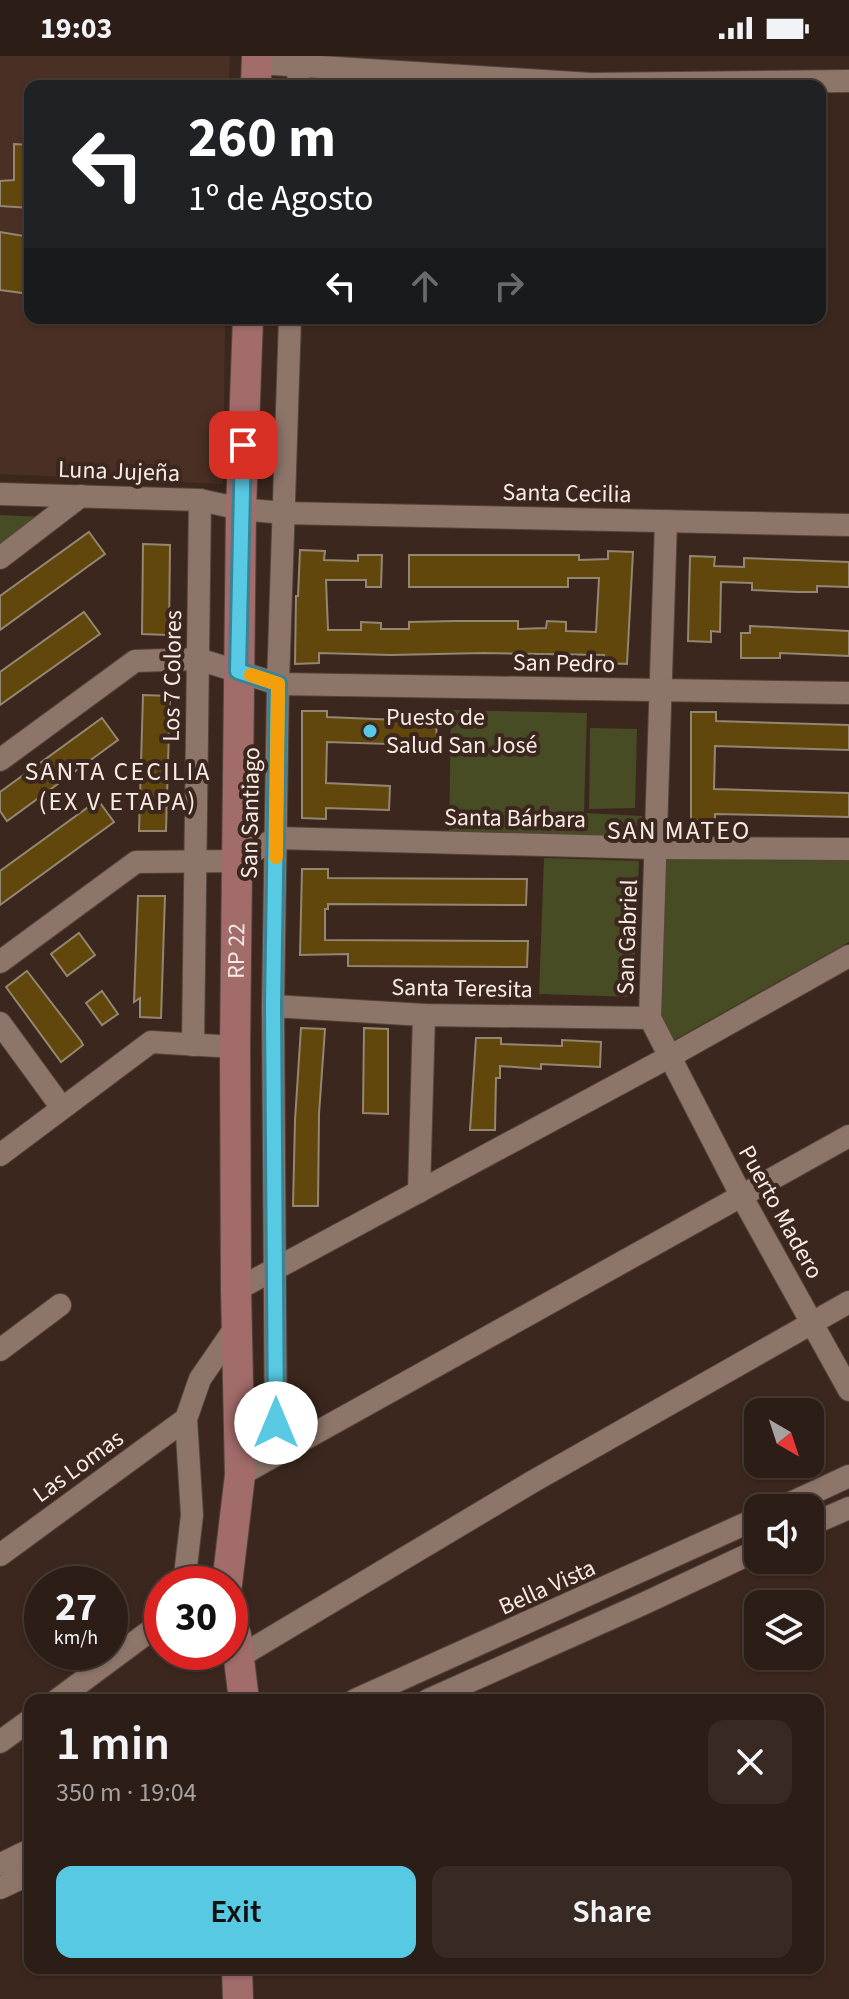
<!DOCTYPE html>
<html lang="en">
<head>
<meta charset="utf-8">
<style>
  body { margin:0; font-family:"Source Sans 3",sans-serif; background:#382a23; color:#f1f3f6; height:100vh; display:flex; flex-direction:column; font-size:30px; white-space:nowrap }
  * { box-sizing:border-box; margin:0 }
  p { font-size:26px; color:#a6a2a1 }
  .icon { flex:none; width:44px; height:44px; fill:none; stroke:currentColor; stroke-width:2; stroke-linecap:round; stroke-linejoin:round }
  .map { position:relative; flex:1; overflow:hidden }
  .sheet { position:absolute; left:24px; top:1638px; width:800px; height:280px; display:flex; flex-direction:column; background:#2c1d16; border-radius:16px; box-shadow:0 2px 6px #0004,0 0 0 2px #483b35 }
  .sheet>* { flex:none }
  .hud { position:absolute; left:24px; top:24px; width:802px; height:244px; border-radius:16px; box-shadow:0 2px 6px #0004,0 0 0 2px #483b35; background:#202124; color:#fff; overflow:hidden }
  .needle { width:52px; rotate:141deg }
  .fabs { position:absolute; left:744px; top:1342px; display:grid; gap:16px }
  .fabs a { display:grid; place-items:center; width:80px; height:80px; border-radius:16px; background:#2c1d16; box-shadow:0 2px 6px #0004,0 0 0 2px #483b35; font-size:40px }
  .speed { position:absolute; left:24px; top:1510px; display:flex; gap:16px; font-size:40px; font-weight:700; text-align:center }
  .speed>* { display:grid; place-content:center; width:104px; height:104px; border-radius:50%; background:#2c1d16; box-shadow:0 2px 6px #0004,0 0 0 2px #483b35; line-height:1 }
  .speed small { font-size:20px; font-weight:400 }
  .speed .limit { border:12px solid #d22; background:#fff; color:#111 }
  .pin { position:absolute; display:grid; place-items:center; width:68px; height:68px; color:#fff; margin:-34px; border-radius:16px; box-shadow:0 4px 12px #0006 }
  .me { position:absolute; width:88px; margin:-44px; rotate:0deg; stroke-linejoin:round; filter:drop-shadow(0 0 6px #0008) }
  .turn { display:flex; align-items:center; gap:28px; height:168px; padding:0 32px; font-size:36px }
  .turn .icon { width:104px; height:104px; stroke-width:2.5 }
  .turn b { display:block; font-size:56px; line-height:68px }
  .lanes { display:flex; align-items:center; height:76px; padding:0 32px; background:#0003; justify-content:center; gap:40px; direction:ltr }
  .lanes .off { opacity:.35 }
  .round { display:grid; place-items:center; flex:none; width:84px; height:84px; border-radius:16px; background:#382a23 }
  .overview { display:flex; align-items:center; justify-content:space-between; height:136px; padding:0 32px }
  h1 { font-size:48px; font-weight:600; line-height:60px }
  .primary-button { display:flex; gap:16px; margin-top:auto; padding:16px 32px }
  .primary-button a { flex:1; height:92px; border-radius:16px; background:#58c9e3; color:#111; font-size:32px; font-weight:600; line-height:92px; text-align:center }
  .primary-button a+a { background:#382a23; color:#f1f3f6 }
  .status { display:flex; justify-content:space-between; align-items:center; height:56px; padding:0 40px; background:#2c1d16; direction:ltr }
  .status svg { height:22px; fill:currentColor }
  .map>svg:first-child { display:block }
  .built { fill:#4a3024 }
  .green { fill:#474c24 }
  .building { fill:#62470c; stroke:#938772; stroke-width:2 }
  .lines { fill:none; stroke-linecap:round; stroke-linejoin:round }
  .street-casing { stroke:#55443c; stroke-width:24 }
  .secondary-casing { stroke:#55443c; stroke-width:32 }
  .street { stroke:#8d756a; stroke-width:22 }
  .secondary { stroke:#a16c6a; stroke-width:30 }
  .route-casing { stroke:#398394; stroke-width:20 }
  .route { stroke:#58c9e3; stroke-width:14 }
  .slow { stroke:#f59e0b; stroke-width:14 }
  .poi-dot { fill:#58c9e3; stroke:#3b271e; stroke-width:3 }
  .labels { text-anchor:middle; stroke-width:8; stroke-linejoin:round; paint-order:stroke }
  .street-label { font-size:24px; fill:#f8eae4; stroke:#3b271e }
  .poi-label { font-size:24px; fill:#f8eae4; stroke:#3b271e; text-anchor:start }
  .neighbourhood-label { font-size:26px; letter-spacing:2px; fill:#f8eae4; stroke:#3b271e }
</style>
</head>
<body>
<div class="status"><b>19:03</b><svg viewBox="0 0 49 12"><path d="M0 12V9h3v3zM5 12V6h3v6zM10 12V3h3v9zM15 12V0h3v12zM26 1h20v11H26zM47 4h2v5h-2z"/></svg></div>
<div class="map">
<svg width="849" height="1943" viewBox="0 0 849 1943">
  <rect width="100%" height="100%" fill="#3b271e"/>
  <polygon class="built" points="0,0 230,0 229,30 30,30 30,262 225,262 223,428 0,418"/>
  <g class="green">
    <polygon points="0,459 46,461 0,493"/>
    <polygon points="451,654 587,657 584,757 642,760 643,789 449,784"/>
    <polygon points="590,672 637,673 635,752 589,753"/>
    <polygon points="544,802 639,805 633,941 539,938"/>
    <polygon points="663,803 849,805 849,886 674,984 658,954"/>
  </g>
  <g class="building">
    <polygon points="14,88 30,89 30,152 0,150 0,125 14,124"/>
    <polygon points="0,176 30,181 30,238 0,234"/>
    <polygon points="89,476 105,498 0,574 0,540"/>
    <polygon points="143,488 170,489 169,579 142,578"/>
    <polygon points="300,494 325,495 324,504 358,505 358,499 382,499 381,531 366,531 366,524 326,524 328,574 361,574 361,566 381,567 381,573 409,573 409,566 455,565 518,565 518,573 546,572 547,565 566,566 566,575 596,576 599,522 568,522 568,531 409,531 409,499 579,499 579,504 608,503 608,495 633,496 627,608 603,607 604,599 484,597 391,599 319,597 319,607 295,608 296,540 298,540"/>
    <polygon points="690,500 715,501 714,510 744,511 744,502 849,506 849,531 817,530 817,536 798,536 752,534 752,527 721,526 720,576 711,575 711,586 688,585"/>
    <polygon points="84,556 100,578 0,649 0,616"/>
    <polygon points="750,570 849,575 849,600 780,597 780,602 741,602 741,577 750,577"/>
    <polygon points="143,639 170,640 166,775 139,775"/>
    <polygon points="302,655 327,655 327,661 398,664 398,660 437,662 436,686 390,685 389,688 327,686 326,727 390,730 389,754 326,752 326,763 302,762"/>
    <polygon points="691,656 716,656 716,665 849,669 849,694 715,690 714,733 849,737 849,761 715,758 715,764 691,764"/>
    <polygon points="102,662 118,684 7,765 0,755 0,736"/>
    <polygon points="98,744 114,766 0,849 0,815"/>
    <polygon points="302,813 328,813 328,822 527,823 526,849 328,848 328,853 325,853 325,884 528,885 527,911 348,910 348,898 300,899"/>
    <polygon points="138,840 165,840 161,962 140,961 140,942 134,946"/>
    <polygon points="79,877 95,899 67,920 51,898"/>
    <polygon points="27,915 81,985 83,989 61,1006 6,931"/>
    <polygon points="102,935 118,958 102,969 86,947"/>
    <polygon points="301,972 325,973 319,1058 318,1150 293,1150 295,1064"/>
    <polygon points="364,972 388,973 388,1058 363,1057"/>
    <polygon points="476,982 501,982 501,988 562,990 562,984 601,986 600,1011 541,1008 541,1013 500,1010 500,1022 496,1022 495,1074 470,1074"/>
  </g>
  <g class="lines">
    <defs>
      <g id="street">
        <polyline points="257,7 591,28 849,25"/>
        <polyline points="298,30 299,10"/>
        <polyline points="0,438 200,444 241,453 283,457 849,469"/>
        <polyline points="666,465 650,962 742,1141 849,1334"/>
        <polyline points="0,502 81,440"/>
        <polyline points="0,704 135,605 198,603 278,628 849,637"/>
        <polyline points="0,906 136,806 237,805 276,782 656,792 849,793"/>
        <polyline points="273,950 424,959 650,962"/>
        <polyline points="0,967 62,1052"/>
        <polyline points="193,989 200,444"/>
        <polyline points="0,1099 151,986 235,991"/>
        <polyline points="419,1136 424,959"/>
        <polyline points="236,1234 669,1001 849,900"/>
        <polyline points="0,1294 60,1249"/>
        <polyline points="276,1398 273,950 278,628 290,262"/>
        <polyline points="240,1419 849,1080"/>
        <polyline points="780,1452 849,1420"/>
        <polyline points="810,1469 849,1452"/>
        <polyline points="0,1499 186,1363"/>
        <polyline points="184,1528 192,1459 186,1363 200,1323 233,1275"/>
        <polyline points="239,1601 532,1426 849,1246"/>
        <polyline points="57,1644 162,1566"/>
        <polyline points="355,1644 758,1462"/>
        <polyline points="428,1644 645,1547 758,1494"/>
        <polyline points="0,1686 30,1664"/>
        <polyline points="1,1808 30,1794"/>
        <polyline points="0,1832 30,1818"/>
      </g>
      <g id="secondary">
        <polyline points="256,30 257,0"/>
        <path id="s1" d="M227,1528L240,1419L236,1234L235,991L241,453L248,262"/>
        <polyline points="230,1563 236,1579 244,1644"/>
        <polyline points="237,1912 238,1943"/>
      </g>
    </defs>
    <use href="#street" class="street-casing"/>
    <use href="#secondary" class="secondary-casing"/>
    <use href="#street" class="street"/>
    <use href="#secondary" class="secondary"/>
  </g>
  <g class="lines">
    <defs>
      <polyline id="route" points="243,389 238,615 278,628 273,950 276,1367"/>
    </defs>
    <use href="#route" class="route-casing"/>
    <use href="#route" class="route"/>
    <polyline class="slow" points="251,619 278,628 276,801"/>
  </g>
  <circle class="poi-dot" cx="370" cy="675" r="8"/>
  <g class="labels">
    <g class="street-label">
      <text transform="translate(119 415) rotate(2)" y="8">Luna Jujeña</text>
      <text transform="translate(567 437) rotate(1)" y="8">Santa Cecilia</text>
      <text transform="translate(564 607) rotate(1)" y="8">San Pedro</text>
      <text transform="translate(172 620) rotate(-89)" y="8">Los 7 Colores</text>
      <text transform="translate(250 757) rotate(-89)" y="8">San Santiago</text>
      <text transform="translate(515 762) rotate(1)" y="8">Santa Bárbara</text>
      <text transform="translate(627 881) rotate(-88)" y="8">San Gabriel</text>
      <text dy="8" stroke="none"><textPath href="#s1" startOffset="634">RP 22</textPath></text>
      <text transform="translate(462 932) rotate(1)" y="8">Santa Teresita</text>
      <text transform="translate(781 1156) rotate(61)" y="8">Puerto Madero</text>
      <text transform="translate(78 1410) rotate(-36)" y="8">Las Lomas</text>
      <text transform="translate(547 1531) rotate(-24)" y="8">Bella Vista</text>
    </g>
    <g class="poi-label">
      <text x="386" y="669">Puesto de<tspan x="386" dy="28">Salud San José</tspan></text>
    </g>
    <g class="neighbourhood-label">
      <text x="118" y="724">SANTA CECILIA<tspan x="118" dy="30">(EX V ETAPA)</tspan></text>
      <text x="679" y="783">SAN MATEO</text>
    </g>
  </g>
</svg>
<div class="fabs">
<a><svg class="needle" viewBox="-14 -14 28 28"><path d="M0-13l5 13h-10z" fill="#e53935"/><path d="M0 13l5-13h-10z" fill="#a6a2a1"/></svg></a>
<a><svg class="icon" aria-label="sound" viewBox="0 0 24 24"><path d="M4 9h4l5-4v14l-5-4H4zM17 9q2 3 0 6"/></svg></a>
<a><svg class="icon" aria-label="layers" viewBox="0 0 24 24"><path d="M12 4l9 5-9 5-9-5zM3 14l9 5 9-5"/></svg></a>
</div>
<div class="speed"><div>27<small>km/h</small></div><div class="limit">30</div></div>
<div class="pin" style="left:243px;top:389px;background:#d93025"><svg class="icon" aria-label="arrive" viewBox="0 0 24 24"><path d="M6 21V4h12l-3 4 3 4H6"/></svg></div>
<svg class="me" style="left:276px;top:1367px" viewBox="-20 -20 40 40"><circle r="19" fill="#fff"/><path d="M0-13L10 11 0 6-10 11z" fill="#58c9e3"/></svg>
<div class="hud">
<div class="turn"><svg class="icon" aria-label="left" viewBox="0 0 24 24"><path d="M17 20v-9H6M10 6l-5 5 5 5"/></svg><div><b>260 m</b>1º de Agosto</div></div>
<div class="lanes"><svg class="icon" aria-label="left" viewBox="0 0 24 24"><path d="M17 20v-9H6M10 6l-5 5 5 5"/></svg><svg class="icon off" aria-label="ahead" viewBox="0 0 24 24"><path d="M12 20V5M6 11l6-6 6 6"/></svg><svg class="icon off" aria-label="right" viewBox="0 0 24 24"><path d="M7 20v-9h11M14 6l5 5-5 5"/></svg></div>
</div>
<section class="sheet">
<div class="overview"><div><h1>1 min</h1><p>350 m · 19:04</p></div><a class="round"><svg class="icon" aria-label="close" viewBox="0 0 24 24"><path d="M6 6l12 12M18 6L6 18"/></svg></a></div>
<div class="primary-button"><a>Exit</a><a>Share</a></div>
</section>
</div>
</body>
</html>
